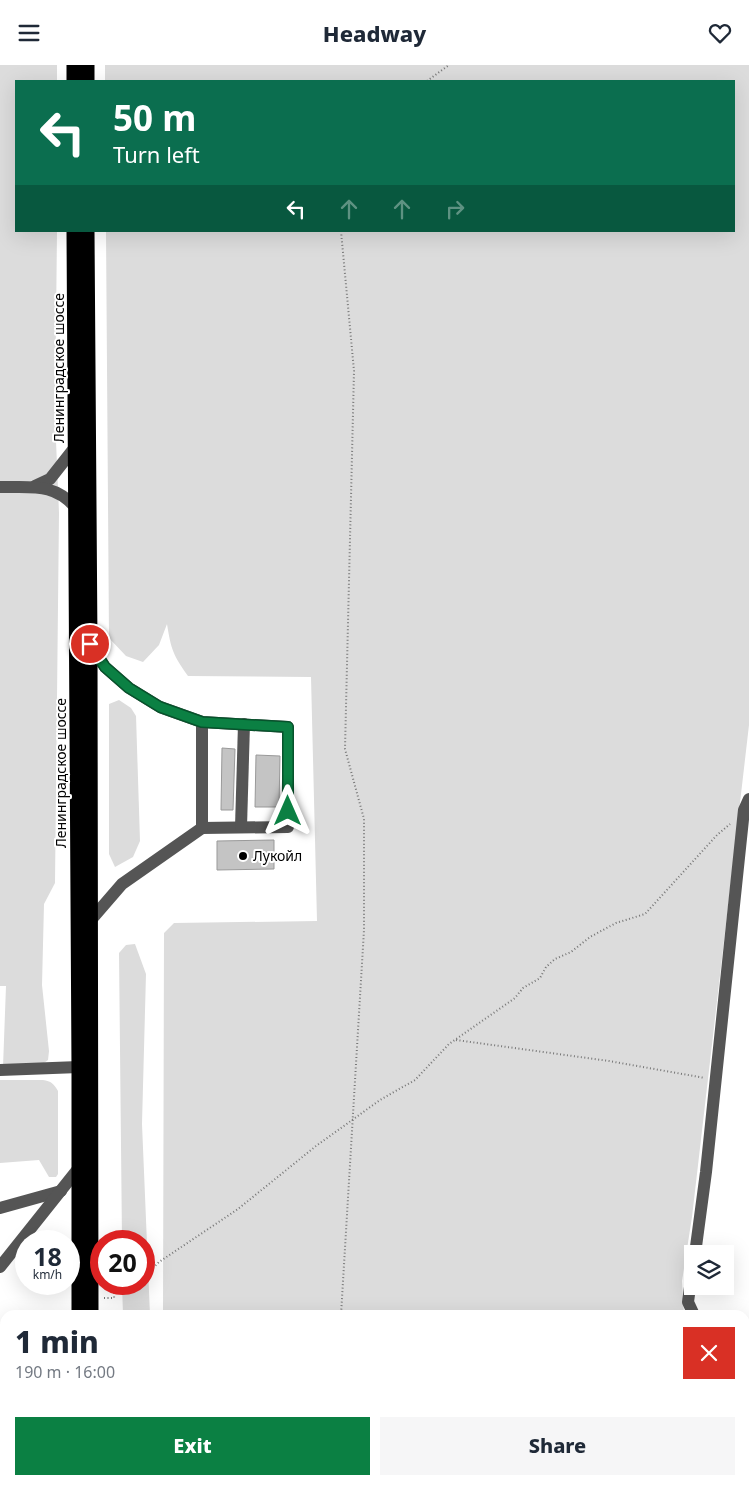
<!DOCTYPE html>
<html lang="en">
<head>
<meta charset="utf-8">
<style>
  body { margin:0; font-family:"Noto Sans",sans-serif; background:#f6f6f7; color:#1f2937; height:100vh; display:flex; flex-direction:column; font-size:19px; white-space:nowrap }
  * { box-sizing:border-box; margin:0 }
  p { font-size:16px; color:#747a83 }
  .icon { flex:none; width:28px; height:28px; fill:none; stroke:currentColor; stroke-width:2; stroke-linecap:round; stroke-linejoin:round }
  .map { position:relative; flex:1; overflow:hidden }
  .details { position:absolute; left:0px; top:1245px; width:750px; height:175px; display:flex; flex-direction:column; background:#fff; border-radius:15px 15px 0 0; box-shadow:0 5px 20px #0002 }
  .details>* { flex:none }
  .hud { position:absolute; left:15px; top:15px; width:720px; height:152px; border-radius:0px; box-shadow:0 5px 20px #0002; background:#0b6e4f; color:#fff; overflow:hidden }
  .fabs { position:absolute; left:684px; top:1180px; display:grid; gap:10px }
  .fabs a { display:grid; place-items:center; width:50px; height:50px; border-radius:0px; background:#fff; box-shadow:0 5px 20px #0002; font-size:25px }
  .speed { position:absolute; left:15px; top:1165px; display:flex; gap:10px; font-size:25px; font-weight:700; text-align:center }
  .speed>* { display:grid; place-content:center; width:65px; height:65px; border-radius:50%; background:#fff; box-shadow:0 5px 20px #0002; line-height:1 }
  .speed small { font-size:12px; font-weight:400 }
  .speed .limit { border:8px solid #d22; background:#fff; color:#111 }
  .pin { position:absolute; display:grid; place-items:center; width:42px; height:42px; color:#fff; margin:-21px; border:2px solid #fff; border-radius:50%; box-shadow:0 1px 5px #0007 }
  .me { position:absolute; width:55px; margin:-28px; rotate:0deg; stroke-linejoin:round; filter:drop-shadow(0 0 4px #0008) }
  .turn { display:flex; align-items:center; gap:18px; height:105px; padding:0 15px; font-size:22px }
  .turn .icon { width:65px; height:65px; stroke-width:2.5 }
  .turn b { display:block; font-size:35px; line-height:42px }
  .lanes { display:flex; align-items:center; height:48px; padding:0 15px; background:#0003; justify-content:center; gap:25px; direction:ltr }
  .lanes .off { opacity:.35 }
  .round { display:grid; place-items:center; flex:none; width:52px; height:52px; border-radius:0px; background:#f6f6f7 }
  .headline { display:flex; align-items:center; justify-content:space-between; height:85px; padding:0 15px }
  h1 { font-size:30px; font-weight:800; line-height:38px }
  .button { display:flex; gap:10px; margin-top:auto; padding:10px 15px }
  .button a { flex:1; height:58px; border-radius:0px; background:#0b8043; color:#fff; font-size:20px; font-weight:800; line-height:58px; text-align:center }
  .button a+a { background:#f6f6f7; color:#1f2937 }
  header { display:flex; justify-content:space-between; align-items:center; height:65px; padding:0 15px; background:#fff; font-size:22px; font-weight:800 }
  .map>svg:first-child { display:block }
  .green { fill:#dcdcdc }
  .building { fill:#c4c4c4; stroke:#999 }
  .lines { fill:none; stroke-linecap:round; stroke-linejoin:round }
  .path { stroke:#777; stroke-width:2; stroke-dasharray:1 2.5; stroke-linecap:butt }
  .minor { stroke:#555; stroke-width:12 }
  .highway { stroke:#000; stroke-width:15 }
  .route-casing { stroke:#07532c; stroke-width:12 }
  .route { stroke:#0b8043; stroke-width:9 }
  .poi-dot { fill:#000; stroke:#fff; stroke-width:2 }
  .labels { text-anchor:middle; stroke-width:4; stroke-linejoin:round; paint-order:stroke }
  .street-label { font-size:14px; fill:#000; stroke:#fff }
  .poi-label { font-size:14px; fill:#000; stroke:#fff; text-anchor:start }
</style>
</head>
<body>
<header><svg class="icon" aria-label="menu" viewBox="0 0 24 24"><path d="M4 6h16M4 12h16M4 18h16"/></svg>Headway<svg class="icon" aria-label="heart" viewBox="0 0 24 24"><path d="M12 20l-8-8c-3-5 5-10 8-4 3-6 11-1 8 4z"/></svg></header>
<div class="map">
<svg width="749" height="1420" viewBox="0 0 749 1420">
  <rect width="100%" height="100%" fill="#fff"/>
  <g class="green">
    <polygon points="0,0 57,0 57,16 16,16 16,166 57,166 55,352 59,448 55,818 44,839 42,920 49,986 48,995 41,1000 3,1002 6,921 0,921"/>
    <path d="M105,0H749V660L692,1152L682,1216L684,1250H163L164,868L174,858L317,856L311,612L188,611C173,590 171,584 167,559L159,580L143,597L126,591L109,573L106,166H734V16H105Z"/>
    <polygon points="119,635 131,643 136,651 140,776 133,792 115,802 109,789 109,639"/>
    <polygon points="135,879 146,909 142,1059 150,1250 123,1250 122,1219 144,1219 144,1176 122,1176 119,888 126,880"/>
    <path d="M0,1015H43C51,1016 54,1019 58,1026V1109L56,1112H49L39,1095L0,1098Z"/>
    <polygon points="0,1365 5,1369 5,1415 52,1415 52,1420 0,1420"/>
    <polygon points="122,1415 148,1415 161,1420 115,1420"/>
    <polygon points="290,1415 677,1415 677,1420 289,1420"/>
  </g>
  <g class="building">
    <polygon points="222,683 235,684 233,745 221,745"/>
    <polygon points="256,690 280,691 279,742 255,742"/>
    <polygon points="274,775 274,804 217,805 217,776"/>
  </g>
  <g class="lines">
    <g class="path">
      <polyline points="427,16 449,0"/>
      <polyline points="341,166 354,306 345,684 364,754 364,865 341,1250"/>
      <polyline points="456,975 609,996 705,1013"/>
      <polyline points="144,1208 150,1206 159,1197 238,1144 316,1081 380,1035 415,1015 449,979 515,933 523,923 540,913 546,902 555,894 571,887 590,872 616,858 645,849 717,770 730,759"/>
      <polyline points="104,1233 114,1233 115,1219"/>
      <polyline points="326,1420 327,1415"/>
    </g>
    <g class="minor">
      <polyline points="35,421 50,414 76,381"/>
      <path d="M0,422C31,423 54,417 76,443"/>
      <polyline points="90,579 105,602 129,623 160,642 202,657 288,662 288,762 202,763 122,819 90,856"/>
      <polyline points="202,657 202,763"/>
      <polyline points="241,762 244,659"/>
      <polyline points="0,1005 79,1002"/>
      <polyline points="0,1143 61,1126"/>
      <polyline points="695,1189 706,1107 744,745 749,734"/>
      <polyline points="0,1202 78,1104"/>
      <polyline points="692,1207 688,1237 694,1250"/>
      <polyline points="0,1362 5,1364"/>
      <polyline points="211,1415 222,1420"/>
      <polyline points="693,1420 693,1415"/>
    </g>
    <g class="highway">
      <polyline points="74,0 74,16"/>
      <polyline points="87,16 87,0"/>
      <polyline points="74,166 79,1002 79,1250"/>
      <polyline points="87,166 90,579 91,1250"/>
      <polyline points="91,1415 91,1420"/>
      <polyline points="79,1420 79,1415"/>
    </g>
  </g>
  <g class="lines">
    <defs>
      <polyline id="route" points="90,579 105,602 129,623 160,642 202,657 288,662 288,746"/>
    </defs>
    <use href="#route" class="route-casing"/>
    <use href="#route" class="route"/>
  </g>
  <circle class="poi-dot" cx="243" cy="791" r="5"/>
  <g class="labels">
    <g class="street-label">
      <text transform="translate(59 303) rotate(-90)" y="5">Ленинградское шоссе</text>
      <text transform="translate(61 708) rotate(-90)" y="5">Ленинградское шоссе</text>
    </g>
    <g class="poi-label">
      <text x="253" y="796">Лукойл</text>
    </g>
  </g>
</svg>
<div class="fabs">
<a><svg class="icon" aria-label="layers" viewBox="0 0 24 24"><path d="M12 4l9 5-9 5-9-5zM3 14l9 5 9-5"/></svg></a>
</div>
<div class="speed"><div>18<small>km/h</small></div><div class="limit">20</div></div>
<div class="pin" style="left:90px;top:579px;background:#d93025"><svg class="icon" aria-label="arrive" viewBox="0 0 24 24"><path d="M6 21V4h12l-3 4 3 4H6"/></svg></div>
<svg class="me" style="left:288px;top:746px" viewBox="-20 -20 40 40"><path d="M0-17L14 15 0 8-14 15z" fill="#0b8043" stroke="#fff" stroke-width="4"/></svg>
<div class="hud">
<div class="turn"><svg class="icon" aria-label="left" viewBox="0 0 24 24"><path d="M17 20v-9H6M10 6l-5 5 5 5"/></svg><div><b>50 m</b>Turn left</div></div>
<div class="lanes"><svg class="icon" aria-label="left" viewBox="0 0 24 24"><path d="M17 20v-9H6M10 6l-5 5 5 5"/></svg><svg class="icon off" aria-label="ahead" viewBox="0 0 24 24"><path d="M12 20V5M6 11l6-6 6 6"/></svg><svg class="icon off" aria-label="ahead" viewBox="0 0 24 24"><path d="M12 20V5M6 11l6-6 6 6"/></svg><svg class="icon off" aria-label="right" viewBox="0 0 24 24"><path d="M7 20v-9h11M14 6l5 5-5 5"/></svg></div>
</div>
<section class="details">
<div class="headline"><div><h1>1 min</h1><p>190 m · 16:00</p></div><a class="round" style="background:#d93025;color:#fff"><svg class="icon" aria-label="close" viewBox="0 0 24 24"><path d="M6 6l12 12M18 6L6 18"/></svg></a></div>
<div class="button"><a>Exit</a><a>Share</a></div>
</section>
</div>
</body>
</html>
